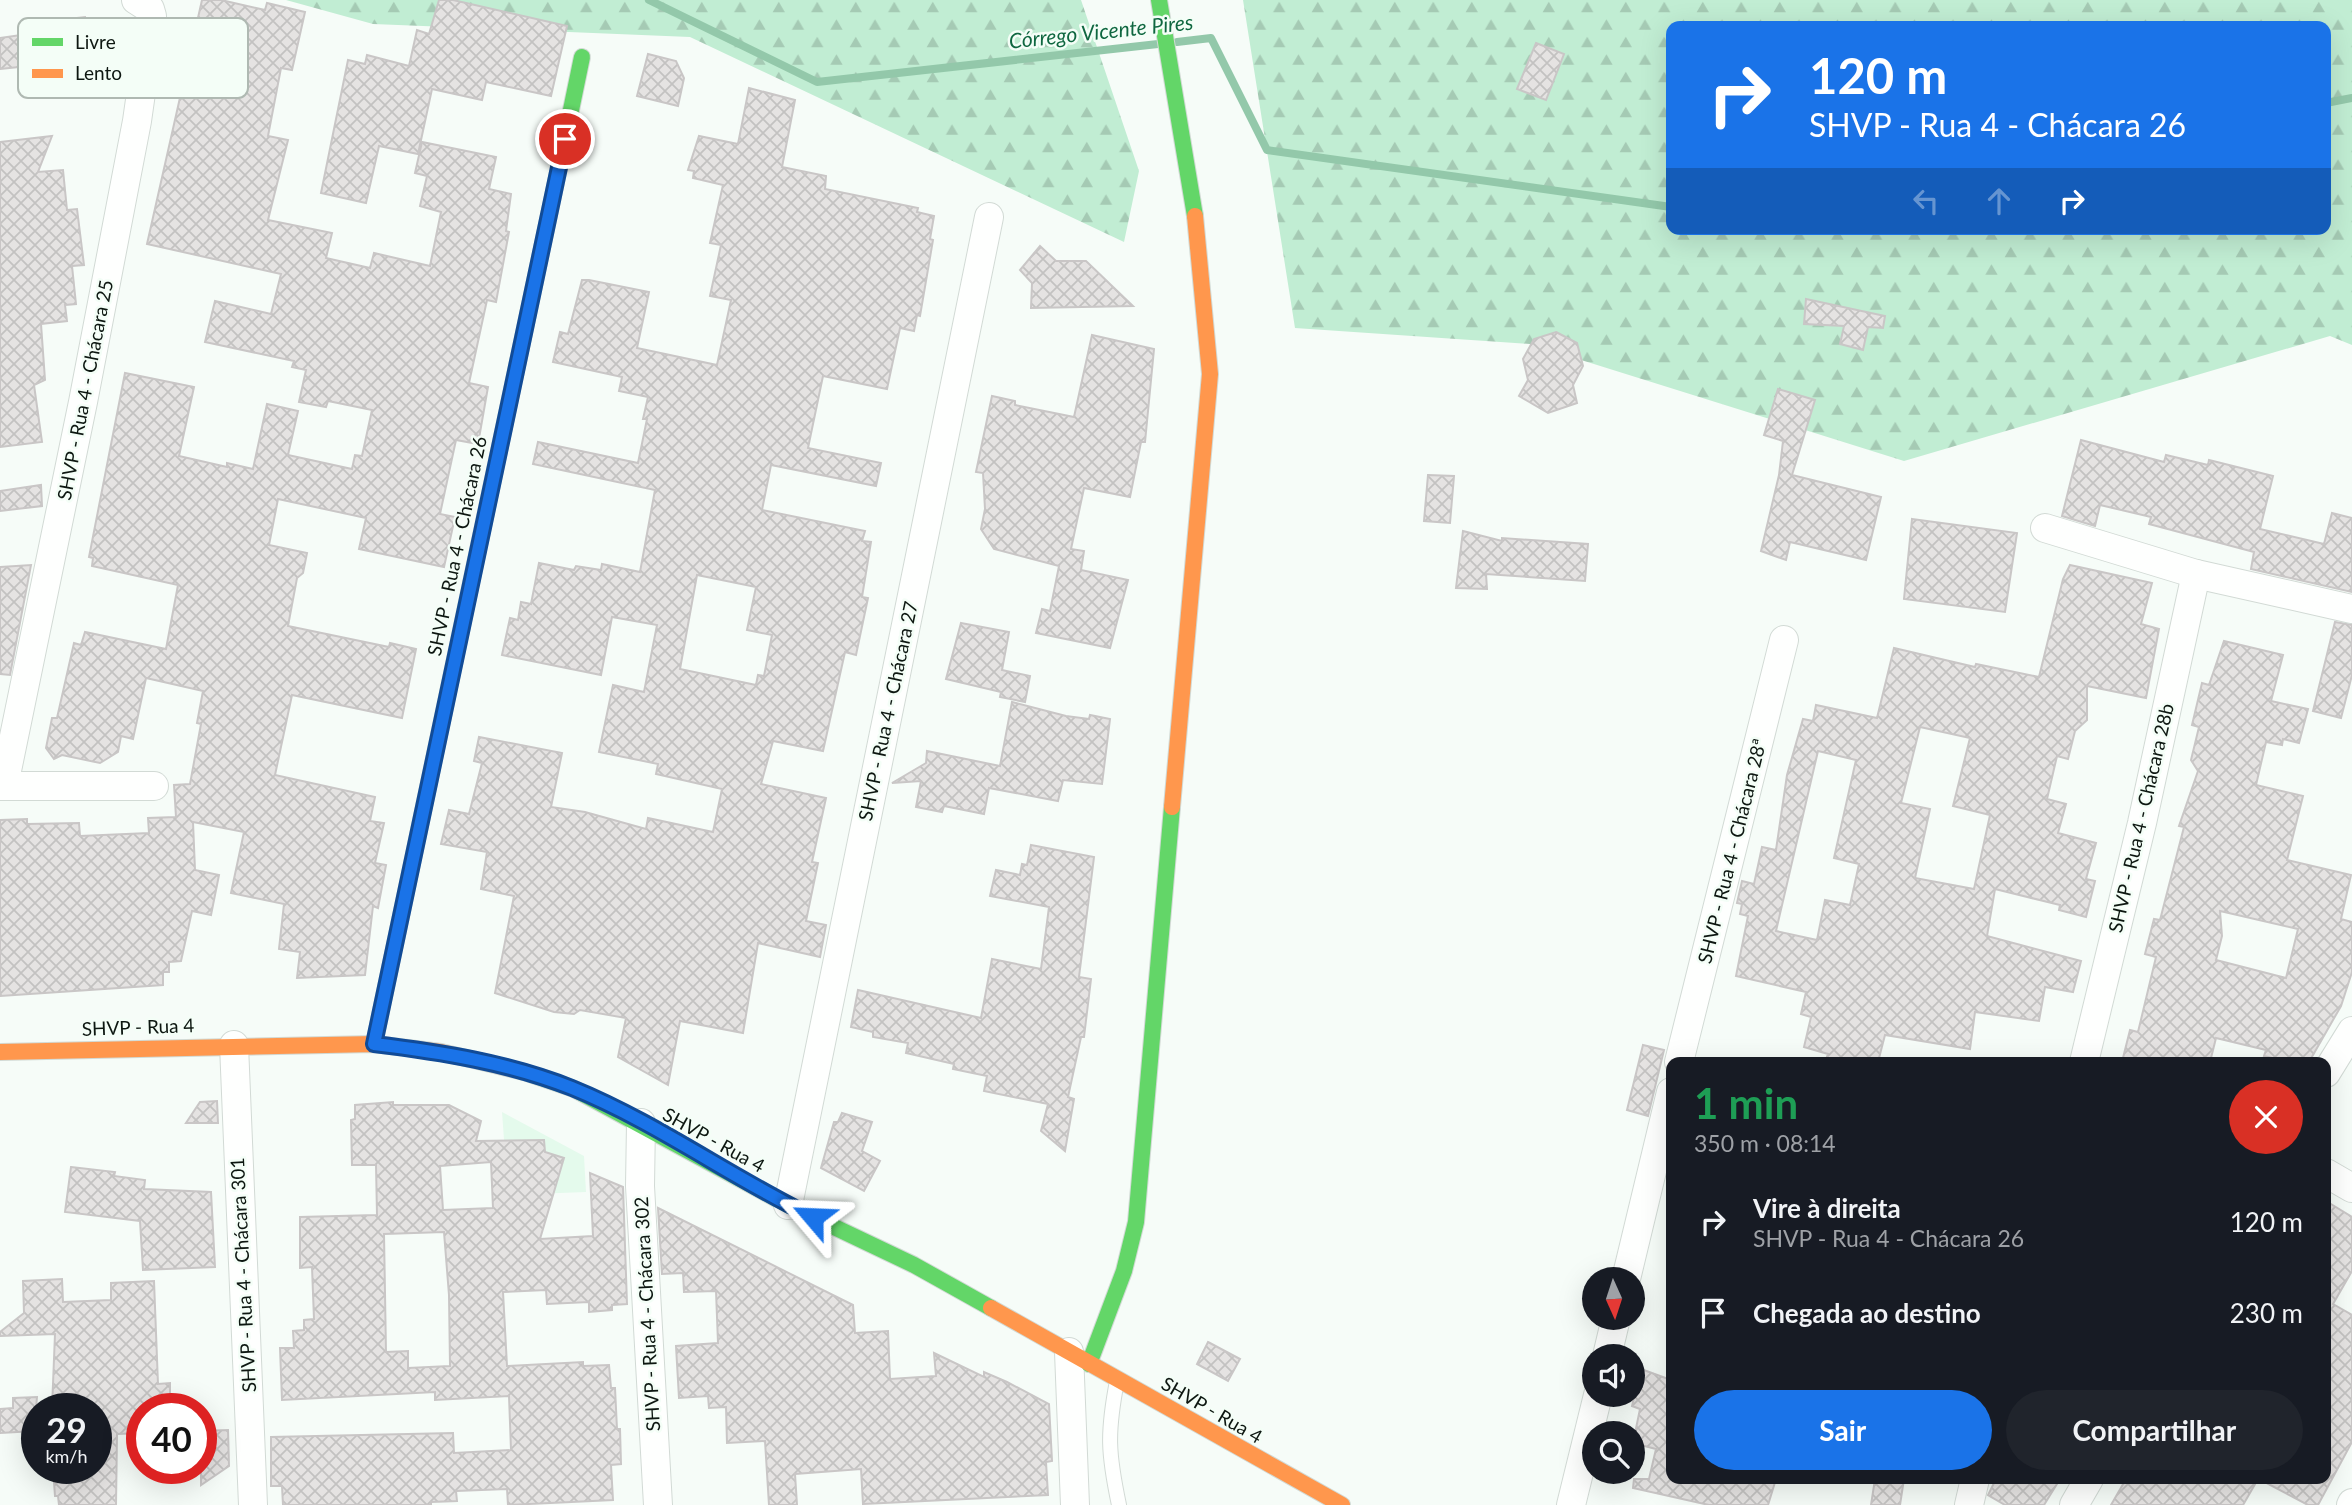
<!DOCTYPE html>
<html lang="pt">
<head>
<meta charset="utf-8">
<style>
  body { margin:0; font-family:Lato,sans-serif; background:#20242c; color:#f1f3f6; height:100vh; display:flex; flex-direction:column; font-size:26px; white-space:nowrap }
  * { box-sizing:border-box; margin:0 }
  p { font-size:23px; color:#9ea1a6 }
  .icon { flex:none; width:38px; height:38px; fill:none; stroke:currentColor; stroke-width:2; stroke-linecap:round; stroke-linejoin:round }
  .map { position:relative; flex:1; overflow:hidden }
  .panel { position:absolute; left:1666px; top:1057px; width:665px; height:427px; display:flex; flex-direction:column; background:#171b24; border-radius:14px; box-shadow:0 7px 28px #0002 }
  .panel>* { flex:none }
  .top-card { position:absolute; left:1666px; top:21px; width:665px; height:214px; border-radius:14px; box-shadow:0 7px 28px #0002; background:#1a73e8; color:#fff; overflow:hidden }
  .needle { width:46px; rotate:177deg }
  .controls { position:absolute; left:1582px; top:1267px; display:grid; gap:14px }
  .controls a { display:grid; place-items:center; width:63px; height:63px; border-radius:50%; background:#171b24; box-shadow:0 7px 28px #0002; font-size:35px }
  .speed { position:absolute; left:21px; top:1393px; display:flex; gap:14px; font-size:35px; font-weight:700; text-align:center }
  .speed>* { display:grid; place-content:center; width:91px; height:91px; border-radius:50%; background:#171b24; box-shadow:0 7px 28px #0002; line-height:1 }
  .speed small { font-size:18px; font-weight:400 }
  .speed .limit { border:10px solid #d22; background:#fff; color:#111 }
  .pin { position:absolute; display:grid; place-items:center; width:60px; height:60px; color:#fff; margin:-30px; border:4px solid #fff; border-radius:50%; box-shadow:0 2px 7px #0007 }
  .me { position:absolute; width:77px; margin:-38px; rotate:296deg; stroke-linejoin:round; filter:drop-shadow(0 0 5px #0008) }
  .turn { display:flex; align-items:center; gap:24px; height:147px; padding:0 28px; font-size:32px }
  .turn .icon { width:91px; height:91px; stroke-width:2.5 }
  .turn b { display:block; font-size:49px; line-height:60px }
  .lanes { display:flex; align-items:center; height:66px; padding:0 28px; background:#0003; justify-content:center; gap:35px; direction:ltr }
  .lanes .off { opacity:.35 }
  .round { display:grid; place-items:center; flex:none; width:74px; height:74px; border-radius:37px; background:#20242c }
  .overview { display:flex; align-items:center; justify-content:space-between; height:119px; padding:0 28px }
  h1 { font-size:42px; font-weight:700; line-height:52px; color:#1e9e55 }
  .primary-button { display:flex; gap:14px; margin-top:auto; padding:14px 28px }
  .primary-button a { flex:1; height:80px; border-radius:42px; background:#1a73e8; color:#fff; font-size:28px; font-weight:700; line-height:80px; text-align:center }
  .primary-button a+a { background:#20242c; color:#f1f3f6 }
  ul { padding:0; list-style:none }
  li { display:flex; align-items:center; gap:21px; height:91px; padding:0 28px }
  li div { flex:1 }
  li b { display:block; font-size:26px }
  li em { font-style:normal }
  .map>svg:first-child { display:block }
  .built { fill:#e4faec }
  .forest { fill:url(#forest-firs); fill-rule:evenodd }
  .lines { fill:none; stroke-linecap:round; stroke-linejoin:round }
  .stream { stroke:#93c8aa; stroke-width:8 }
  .building { fill:url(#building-cross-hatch); stroke:#c9c6c6; stroke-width:2; fill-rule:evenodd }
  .lane-casing { stroke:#d2dad5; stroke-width:16 }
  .street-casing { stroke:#d2dad5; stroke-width:30 }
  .fast-casing { stroke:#d2dad5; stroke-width:18 }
  .slow-casing { stroke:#d2dad5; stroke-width:18 }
  .lane { stroke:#fefffe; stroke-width:14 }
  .street { stroke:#fefffe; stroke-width:28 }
  .fast { stroke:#63d668; stroke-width:16 }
  .slow { stroke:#ff974d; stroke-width:16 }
  .route-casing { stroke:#114b97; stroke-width:18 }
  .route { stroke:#1a73e8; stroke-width:12 }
  .labels { text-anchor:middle; stroke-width:5; stroke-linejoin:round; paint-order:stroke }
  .street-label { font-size:19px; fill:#0d1711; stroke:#f4fef7 }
  .water-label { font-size:21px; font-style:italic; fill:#0f6740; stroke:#f4fef7 }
  .key { fill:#f4fef7; stroke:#afb9b2; stroke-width:2 }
  .key-label { font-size:19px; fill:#0d1711 }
</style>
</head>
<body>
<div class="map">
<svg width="2352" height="1505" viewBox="0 0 2352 1505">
  <defs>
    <pattern id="forest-firs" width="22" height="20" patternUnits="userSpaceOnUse" patternTransform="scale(1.75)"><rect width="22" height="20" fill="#c1edd3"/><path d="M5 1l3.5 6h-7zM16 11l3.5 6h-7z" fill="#a5cab4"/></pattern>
    <pattern id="building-cross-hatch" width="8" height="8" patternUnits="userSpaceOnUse" patternTransform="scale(1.75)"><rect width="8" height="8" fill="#e5e3e2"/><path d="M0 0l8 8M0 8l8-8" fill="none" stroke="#c3c2c1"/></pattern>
  </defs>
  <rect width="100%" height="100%" fill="#f6fcf8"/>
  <polygon class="built" points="502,1112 584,1156 586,1192 508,1195"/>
  <g class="forest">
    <polygon points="286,0 1081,0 1139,171 1124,242 690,37 373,24"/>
    <path d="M1243,0H2352V345L2330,336L1904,461L1530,344L1295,328ZM1671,26H2326V229H1671Z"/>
  </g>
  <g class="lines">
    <g class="stream">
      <polyline points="649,0 817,82 1158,44"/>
      <polyline points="1177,42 1211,38 1267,150 1671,207"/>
      <polyline points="2326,103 2352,98"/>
    </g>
  </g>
  <g class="building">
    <polygon points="202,0 221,0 265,10 267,3 305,12 292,70 281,68 268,136 288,140 268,220 332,233 326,258 370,268 374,253 430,266 441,212 420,206 427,176 415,173 422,142 496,157 489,189 511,194 506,231 509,232 496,302 487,300 469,383 488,387 478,444 456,440 440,514 455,517 444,567 359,549 366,518 278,499 269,545 307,553 303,573 297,578 288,626 389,647 390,643 416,649 402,718 292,695 275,775 375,797 370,821 384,823 375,863 386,865 378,908 373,906 365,975 297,978 300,952 279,949 284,904 231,893 244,832 193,822 195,870 219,875 211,915 192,911 181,961 169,962 169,972 163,972 163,985 0,996 0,820 27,819 27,824 79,823 80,836 149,833 148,818 176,817 174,785 190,784 201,724 197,723 203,691 146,678 133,739 121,736 118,752 100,763 62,755 54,759 46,748 52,718 57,718 74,643 81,645 85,632 166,649 178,585 92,566 93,558 89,557 125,373 194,387 179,456 227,467 227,463 253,469 267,404 298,411 288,455 352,469 355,455 362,456 372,410 328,401 326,407 299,402 306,370 292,367 294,361 205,342 215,301 271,314 281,274 147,244"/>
    <polygon points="439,0 453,0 567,26 551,96 486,82 482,100 432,89 418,154 379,146 366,203 321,193 348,60 365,64 367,55 409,66 417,30 429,34"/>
    <polygon points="85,17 86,28 91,27 95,59 0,69 0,38 42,32 41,22"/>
    <polygon points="1536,43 1564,54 1546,100 1517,89"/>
    <polygon points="648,54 676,61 684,78 678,106 637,96"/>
    <path d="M749,88L795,100L782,167L826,176L825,189L918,208L917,212L934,216L930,239L933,240L920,316L917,315L914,331L900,328L887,389L823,376L808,448L881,463L876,486L771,465L762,510L865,531L862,541L871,542L862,597L868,598L856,655L845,652L823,751L773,741L761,784L826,798L812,862L818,863L806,921L826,925L820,957L758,943L743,1033L680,1021L668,1085L618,1057L626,1018L580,1010L574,1014L554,1012L495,993L514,896L481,889L487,852L441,844L449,810L469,814L482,763L474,761L479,737L562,753L551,807L585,812L646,829L648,818L713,832L722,789L656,774L658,764L599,752L613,685L644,692L657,625L612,617L601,675L502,655L510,618L518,620L521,602L531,604L539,563L574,570L576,566L601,570L602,564L640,572L655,490L533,464L538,442L638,463L647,419H643L648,397L619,391L622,377L553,362L560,332L568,334L582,280H589L649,292L637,348L717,365L731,300L710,296L721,245L710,243L723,185L693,178L694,171L688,170L699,136L738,144ZM697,575L756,587L747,630L772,635L764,676L758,675L756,685L680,669Z"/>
    <polygon points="52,136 38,172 63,170 67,210 77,209 84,265 72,266 76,304 65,305 67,321 41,324 45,380 34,385 42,442 0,447 0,142"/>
    <polygon points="1040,246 1056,261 1086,261 1133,306 1031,308 1032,283 1020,270"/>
    <polygon points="1806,299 1885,316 1883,328 1868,327 1863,350 1840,344 1844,326 1804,324"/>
    <polygon points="1556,332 1577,343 1583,366 1573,385 1577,403 1548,413 1519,396 1528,380 1523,359 1534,339"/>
    <polygon points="1092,335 1154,349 1145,442 1141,442 1130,497 1084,488 1071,549 1084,551 1081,570 1128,580 1110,648 1036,633 1042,609 1050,611 1059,566 994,549 981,529 985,509 983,473 976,472 992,396 1015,401 1015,405 1074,417"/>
    <polygon points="1778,389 1815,400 1792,475 1881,497 1866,560 1790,542 1786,560 1761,551 1779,475 1783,441 1764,435"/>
    <polygon points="2081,440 2164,462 2166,455 2208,465 2209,460 2273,476 2260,529 2324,544 2332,513 2352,518 2352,592 2251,569 2254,552 2149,524 2151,517 2100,505 2095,526 2062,516"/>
    <polygon points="1428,475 1454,476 1450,523 1424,521"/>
    <polygon points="41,485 42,506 0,511 0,491"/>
    <polygon points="1912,519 2017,533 2005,612 1904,599"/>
    <polygon points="1463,531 1502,541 1502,538 1588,544 1585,581 1486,574 1487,589 1456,588"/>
    <polygon points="31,565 10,675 0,674 0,567"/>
    <path d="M2070,565L2152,583L2141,624L2159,629L2146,698L2087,686V720L2075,731L2068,759L2057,756L2047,799L2066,804L2058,833L2096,843L2086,879L2095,881L2086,917L2059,910L2060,905L1995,889L1987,936L2081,961L2073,992L2045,987L2039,1021L1975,1012L1970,1049L1885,1035L1878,1062H1825L1828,1054L1804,1047L1811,1017L1801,1014L1806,992L1736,976L1748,916L1740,914L1742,904L1737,903L1742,881L1754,884L1762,847L1776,850L1787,775L1803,719L1813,721L1816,705L1877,718L1894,648L1975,667L1976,664L2039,677L2063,579ZM1920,727L1970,738L1953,806L1990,815L1974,889L1915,878L1930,809L1901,803ZM1818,751L1856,760L1834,858L1859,864L1850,905L1825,900L1817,940L1776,931Z"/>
    <polygon points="2335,622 2352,625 2352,675 2341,718 2313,711"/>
    <polygon points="961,623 1009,632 1002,670 1030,676 1025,702 1000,697 1001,692 946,679"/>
    <path d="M2224,641L2283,655L2271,701L2308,709L2299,743L2283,739L2282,745L2266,742L2256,785L2303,796L2287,860L2351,875L2341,919L2352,922V972L2341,1006L2309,1062H2288L2264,1056L2266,1050L2216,1038L2210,1062H2122L2130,1030L2138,1032L2156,957L2145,954L2154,919L2160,920L2184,827L2179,826L2198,771L2191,760L2199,727L2192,725L2202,683L2209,685ZM2220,911L2298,929L2286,978L2216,960L2222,936Z"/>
    <polygon points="1012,702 1066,716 1089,719 1090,715 1110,719 1102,784 1063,780 1058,801 989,788 984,814 944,806 942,812 916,807 921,781 892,783 926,763 927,751 1000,766"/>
    <polygon points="1031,845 1094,857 1079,977 1091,979 1084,1037 1081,1037 1068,1097 1074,1099 1065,1151 1041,1131 1048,1104 984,1091 987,1076 953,1069 954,1064 906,1053 908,1043 873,1037 873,1032 851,1027 858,990 981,1018 992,959 1041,969 1049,907 990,896 996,870 1020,875 1022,864 1027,865"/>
    <polygon points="1643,1045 1664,1050 1648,1116 1627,1110"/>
    <polygon points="217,1101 218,1123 186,1123 200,1102"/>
    <path d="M393,1102V1105H449L481,1121L476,1141L544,1140L545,1152L564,1158L540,1239L593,1236L590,1173L623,1187L627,1304L612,1305V1310L589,1312V1302L547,1304L546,1290L503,1292L507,1366L583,1362V1366L609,1365L611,1388H615L617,1429H620L621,1464L611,1465L613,1500L508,1505L507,1489L456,1491L457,1501L431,1502V1505H283L282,1486H271V1437L453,1433L454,1453L511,1450L509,1396L435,1400V1392L282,1400L280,1348H294L293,1331L304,1330V1320L314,1319L312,1267L300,1268V1217L377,1215L376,1165H352L351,1120L355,1119V1105ZM491,1162L493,1208L443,1210L440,1166ZM444,1232L449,1295L450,1366L408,1368V1351L386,1352L384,1234Z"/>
    <polygon points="842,1113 872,1122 862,1151 880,1161 864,1191 821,1168 834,1122 838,1122"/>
    <polygon points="71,1167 115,1172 114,1176 145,1180 144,1189 211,1192 215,1267 143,1270 140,1221 65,1212"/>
    <polygon points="2326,1201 2352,1217 2352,1271 2333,1304 2352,1315 2352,1442 2318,1505 2308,1505 2259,1479 2326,1479 2326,1301 2330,1303 2329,1280 2326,1278"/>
    <polygon points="658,1208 853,1305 855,1333 888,1331 890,1379 936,1376 934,1353 984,1377 984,1372 1007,1382 1049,1404 1052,1461 1046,1462 1048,1495 863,1504 861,1469 795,1474 797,1505 769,1505 765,1441 727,1443 726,1407 709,1408 708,1396 679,1398 676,1346 718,1343 716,1291 684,1292 683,1273 662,1274"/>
    <polygon points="62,1279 63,1302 111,1300 111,1283 154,1281 158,1384 170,1383 170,1408 142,1409 142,1433 117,1434 116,1505 59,1505 58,1496 55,1496 53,1468 96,1468 96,1409 52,1409 55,1334 0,1336 0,1332 24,1313 23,1281"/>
    <polygon points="1208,1342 1240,1359 1228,1381 1197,1364"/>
    <polygon points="1641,1369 1671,1380 1671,1479 1776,1479 1768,1505 1709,1505 1633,1488 1634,1479 1649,1479 1656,1449 1633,1443 1640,1409 1632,1406"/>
    <polygon points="37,1397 34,1431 0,1433 0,1409 13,1408 13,1398"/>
    <polygon points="228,1430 229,1466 201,1485 201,1431"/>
    <polygon points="1875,1479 1904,1479 1900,1505 1871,1505"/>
    <polygon points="1996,1479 2060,1479 2044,1505 2005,1505 1988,1495"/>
    <polygon points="2126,1479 2258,1479 2243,1505 2111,1505"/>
  </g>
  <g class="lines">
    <defs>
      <path id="lane" d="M1117,1381C1107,1433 1108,1453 1119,1505"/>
      <g id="street">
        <polyline points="2045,528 2196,574 2352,609"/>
        <polyline points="4,785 83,402 137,121 152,16 150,9 136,0"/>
        <polyline points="0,786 154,786"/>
        <polyline points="234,1045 253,1505"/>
        <polyline points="1679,1062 1784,640"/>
        <polyline points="2084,1062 2142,823 2196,574"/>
        <polyline points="2326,1073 2352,1031"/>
        <polyline points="641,1123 640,1186 658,1505"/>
        <polyline points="2326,1173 2352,1188"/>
        <polyline points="788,1205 989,217"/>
        <polyline points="1626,1279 1671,1092"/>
        <polyline points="1069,1352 1075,1505"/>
        <polyline points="1607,1356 1616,1318"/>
        <polyline points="1571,1505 1598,1395"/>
        <polyline points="1969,1505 1975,1479"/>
        <polyline points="2074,1505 2089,1479"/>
        <polyline points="2351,1505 2352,1503"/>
      </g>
      <g id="fast">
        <polyline points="1159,0 1195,216"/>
        <polyline points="560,163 582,57"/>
        <polyline points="374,1044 471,583"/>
        <polyline points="524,1072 574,1089 788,1205 914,1265 991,1308"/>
        <polyline points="1089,1364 1124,1271 1136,1222 1172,807"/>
      </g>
      <g id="slow">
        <polyline points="471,583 560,163"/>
        <polyline points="1172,807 1210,374 1195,216"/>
        <polyline points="0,1052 374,1044 441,1052 524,1072"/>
        <polyline points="991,1308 1342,1505"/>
      </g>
    </defs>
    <use href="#lane" class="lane-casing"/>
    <use href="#street" class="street-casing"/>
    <use href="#fast" class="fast-casing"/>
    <use href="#slow" class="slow-casing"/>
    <use href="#lane" class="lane"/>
    <use href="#street" class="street"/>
    <use href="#fast" class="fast"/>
    <use href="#slow" class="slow"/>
  </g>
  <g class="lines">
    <defs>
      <path id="route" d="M565,139L374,1044C441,1052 509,1063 572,1088C656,1122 732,1178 813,1217"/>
    </defs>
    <use href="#route" class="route-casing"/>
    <use href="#route" class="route"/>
  </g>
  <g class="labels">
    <g class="street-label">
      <text transform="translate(85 390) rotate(-79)" y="7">SHVP - Rua 4 - Chácara 25</text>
      <text transform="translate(457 546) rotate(-78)" y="7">SHVP - Rua 4 - Chácara 26</text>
      <text transform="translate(888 711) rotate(-78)" y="7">SHVP - Rua 4 - Chácara 27</text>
      <text transform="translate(2141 818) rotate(-77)" y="7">SHVP - Rua 4 - Chácara 28b</text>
      <text transform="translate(1732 851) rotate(-76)" y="7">SHVP - Rua 4 - Chácara 28ª</text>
      <text transform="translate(138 1027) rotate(-2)" y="7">SHVP - Rua 4</text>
      <text transform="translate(714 1140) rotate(29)" y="7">SHVP - Rua 4</text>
      <text transform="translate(243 1275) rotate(-93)" y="7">SHVP - Rua 4 - Chácara 301</text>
      <text transform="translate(647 1314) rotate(-93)" y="7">SHVP - Rua 4 - Chácara 302</text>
      <text transform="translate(1212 1410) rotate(30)" y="7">SHVP - Rua 4</text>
    </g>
    <g class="water-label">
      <text transform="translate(1101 32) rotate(-6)" y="7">Córrego Vicente Pires</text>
    </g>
  </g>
  <rect x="18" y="18" width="230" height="80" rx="10" class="key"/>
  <rect x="32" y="38" width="31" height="8" fill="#63d668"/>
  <rect x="32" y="69" width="31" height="9" fill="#ff974d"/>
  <g class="key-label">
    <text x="75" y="49">Livre</text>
    <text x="75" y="80">Lento</text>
  </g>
</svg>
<div class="controls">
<a><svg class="needle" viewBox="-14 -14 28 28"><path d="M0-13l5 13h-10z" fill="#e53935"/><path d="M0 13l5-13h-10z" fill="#9ea1a6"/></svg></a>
<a><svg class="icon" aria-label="sound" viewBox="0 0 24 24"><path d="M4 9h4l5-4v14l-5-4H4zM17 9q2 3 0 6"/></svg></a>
<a><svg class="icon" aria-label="search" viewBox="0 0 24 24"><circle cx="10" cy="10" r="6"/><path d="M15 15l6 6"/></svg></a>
</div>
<div class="speed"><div>29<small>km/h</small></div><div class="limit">40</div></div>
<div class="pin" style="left:565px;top:139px;background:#d93025"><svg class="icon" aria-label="arrive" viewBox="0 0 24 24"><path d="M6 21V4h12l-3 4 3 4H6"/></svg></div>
<svg class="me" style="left:813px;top:1217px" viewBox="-20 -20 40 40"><path d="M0-17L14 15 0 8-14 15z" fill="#1a73e8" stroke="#fff" stroke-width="4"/></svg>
<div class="top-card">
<div class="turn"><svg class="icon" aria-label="right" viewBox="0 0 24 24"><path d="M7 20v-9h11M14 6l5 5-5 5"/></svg><div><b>120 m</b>SHVP - Rua 4 - Chácara 26</div></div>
<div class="lanes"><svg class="icon off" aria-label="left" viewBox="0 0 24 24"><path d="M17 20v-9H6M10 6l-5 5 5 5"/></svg><svg class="icon off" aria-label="ahead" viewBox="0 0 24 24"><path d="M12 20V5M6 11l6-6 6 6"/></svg><svg class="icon" aria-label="right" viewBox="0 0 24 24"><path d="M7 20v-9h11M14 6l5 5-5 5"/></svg></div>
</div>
<section class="panel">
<div class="overview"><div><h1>1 min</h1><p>350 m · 08:14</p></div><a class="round" style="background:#d93025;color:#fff"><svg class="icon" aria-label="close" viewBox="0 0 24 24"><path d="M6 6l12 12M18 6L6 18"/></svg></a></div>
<ul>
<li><svg class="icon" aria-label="right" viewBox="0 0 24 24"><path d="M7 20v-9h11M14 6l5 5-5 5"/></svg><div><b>Vire à direita</b><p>SHVP - Rua 4 - Chácara 26</p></div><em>120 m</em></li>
<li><svg class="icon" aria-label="arrive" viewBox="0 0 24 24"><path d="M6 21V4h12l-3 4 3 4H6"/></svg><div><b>Chegada ao destino</b></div><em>230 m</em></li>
</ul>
<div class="primary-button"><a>Sair</a><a>Compartilhar</a></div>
</section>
</div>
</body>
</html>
